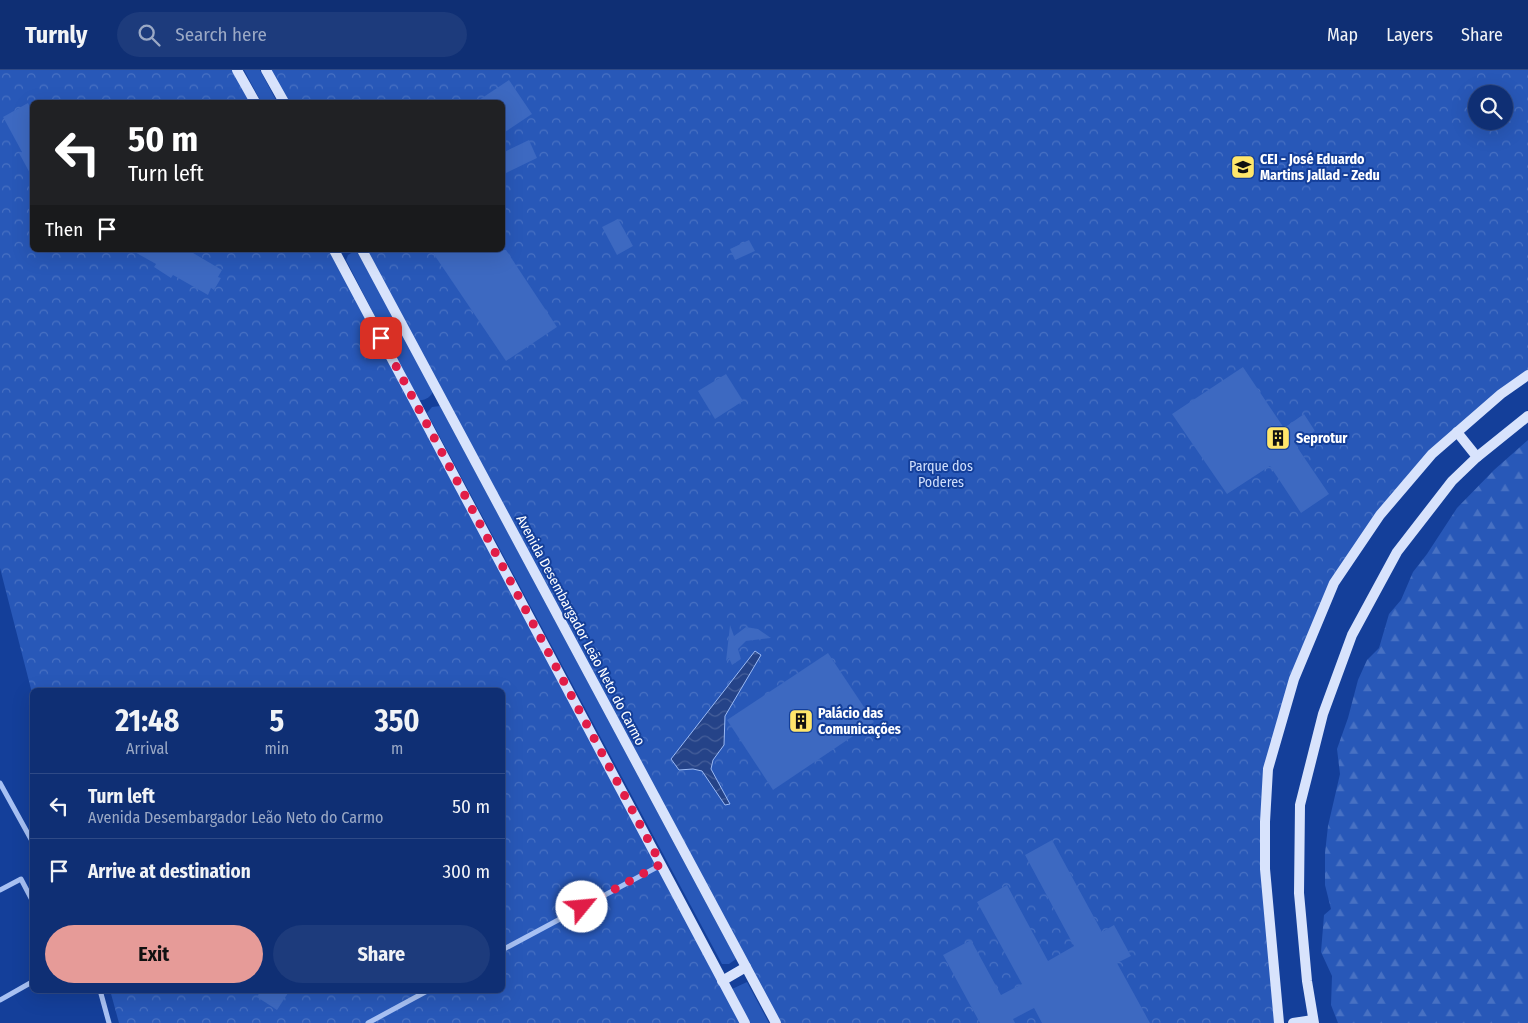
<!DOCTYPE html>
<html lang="en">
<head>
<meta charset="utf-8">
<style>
  body { margin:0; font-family:"Fira Sans Condensed",sans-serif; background:#1d3b7c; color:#f1f3f6; height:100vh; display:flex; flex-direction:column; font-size:19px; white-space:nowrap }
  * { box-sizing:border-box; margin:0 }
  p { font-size:16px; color:#9ba9c5 }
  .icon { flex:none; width:28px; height:28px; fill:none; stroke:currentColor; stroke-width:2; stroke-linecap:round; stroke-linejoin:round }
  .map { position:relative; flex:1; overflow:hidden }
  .drawer { position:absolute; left:30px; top:618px; width:475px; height:305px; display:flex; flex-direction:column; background:#0f2f74; border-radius:8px; box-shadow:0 5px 20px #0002,0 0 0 1px #2f4a86 }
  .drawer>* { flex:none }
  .banner { position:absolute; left:30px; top:30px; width:475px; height:152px; border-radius:8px; box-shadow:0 5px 20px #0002,0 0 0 1px #2f4a86; background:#202124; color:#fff; overflow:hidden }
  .fabs { position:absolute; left:1468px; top:15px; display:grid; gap:10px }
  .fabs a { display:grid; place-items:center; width:45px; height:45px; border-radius:50%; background:#0f2f74; box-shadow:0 5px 20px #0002,0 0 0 1px #2f4a86; font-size:25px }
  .pin { position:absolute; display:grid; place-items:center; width:42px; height:42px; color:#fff; margin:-21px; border-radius:10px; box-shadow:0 2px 8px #0006 }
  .me { position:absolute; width:55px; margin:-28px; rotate:62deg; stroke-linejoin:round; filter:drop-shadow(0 0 4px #0008) }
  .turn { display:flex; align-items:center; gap:18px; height:105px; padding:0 15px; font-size:22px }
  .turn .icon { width:65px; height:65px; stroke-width:2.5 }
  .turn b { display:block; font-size:35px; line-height:42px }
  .then { display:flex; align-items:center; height:48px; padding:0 15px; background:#0003; gap:10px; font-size:19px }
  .eta { display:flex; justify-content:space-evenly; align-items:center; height:85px; text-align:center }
  .eta b { font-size:30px; font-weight:700; line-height:35px }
  .action { display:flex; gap:10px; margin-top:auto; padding:10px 15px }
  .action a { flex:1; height:58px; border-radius:30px; background:#e69b98; color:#111; font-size:20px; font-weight:700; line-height:58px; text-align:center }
  .action a+a { background:#1d3b7c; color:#f1f3f6 }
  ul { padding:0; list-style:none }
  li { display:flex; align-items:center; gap:15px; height:65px; padding:0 15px; border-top:1px solid #2f4a86 }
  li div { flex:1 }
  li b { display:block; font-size:19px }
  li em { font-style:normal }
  header { display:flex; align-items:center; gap:30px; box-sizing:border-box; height:70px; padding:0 25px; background:#0f2f74; border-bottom:1px solid #2f4a86 }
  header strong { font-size:24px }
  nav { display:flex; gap:28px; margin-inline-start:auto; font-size:18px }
  .search { width:350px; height:45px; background:#1d3b7c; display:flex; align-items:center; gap:12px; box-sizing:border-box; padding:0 18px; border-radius:28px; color:#9ba9c5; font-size:19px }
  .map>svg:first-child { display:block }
  .green { fill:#2858b8 }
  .forest { fill:url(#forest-firs) }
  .park { fill:url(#park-crowns); fill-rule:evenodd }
  .water { fill:url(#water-waves); stroke:#9bbaf5 }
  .building { fill:#3d69c1 }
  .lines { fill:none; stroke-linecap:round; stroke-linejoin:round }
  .minor { stroke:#a8c1f3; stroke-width:5 }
  .secondary { stroke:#d8e3fc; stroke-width:10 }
  .route { stroke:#e11d48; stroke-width:9; stroke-dasharray:0 16.2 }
  .labels { text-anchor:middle; stroke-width:4; stroke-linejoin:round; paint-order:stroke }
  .poi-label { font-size:14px; font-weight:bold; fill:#fff; stroke:#143f9a; text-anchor:start }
  .park-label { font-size:14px; fill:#d0dffd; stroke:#143f9a }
  .street-label { font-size:14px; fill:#fff; stroke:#143f9a }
</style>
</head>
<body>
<header>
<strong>Turnly</strong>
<div class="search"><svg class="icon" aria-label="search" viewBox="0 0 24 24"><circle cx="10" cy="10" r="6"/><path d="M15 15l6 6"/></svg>Search here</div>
<nav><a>Map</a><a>Layers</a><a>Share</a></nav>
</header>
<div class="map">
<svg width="1528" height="953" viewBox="0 0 1528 953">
  <defs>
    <pattern id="forest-firs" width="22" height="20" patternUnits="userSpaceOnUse" patternTransform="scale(1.25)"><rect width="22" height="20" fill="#2858b8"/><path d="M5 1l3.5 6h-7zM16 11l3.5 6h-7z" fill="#4871c3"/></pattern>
    <pattern id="park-crowns" width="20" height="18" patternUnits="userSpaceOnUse" patternTransform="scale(1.25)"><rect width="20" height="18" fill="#2858b8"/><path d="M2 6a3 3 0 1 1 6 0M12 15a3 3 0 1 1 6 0" fill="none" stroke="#4871c3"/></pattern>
    <pattern id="water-waves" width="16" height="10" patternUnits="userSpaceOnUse" patternTransform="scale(1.25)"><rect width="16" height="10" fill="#254388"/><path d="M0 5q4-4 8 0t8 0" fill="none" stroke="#465f9a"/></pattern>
  </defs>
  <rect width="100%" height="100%" fill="#143f9a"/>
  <g class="green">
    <polygon points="244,0 260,0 277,32 261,32"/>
    <path d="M353,182L360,184L434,320C431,327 425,331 418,330L346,190L348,185Z"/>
    <polygon points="440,336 736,889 729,894 722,894 427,343 432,337"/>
    <polygon points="747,912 769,953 750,953 732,919"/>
  </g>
  <polygon class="forest" points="1528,370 1528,953 1338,953 1331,935 1332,906 1321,882 1324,845 1331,839 1325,815 1325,783 1328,756 1340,704 1337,679 1348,648 1358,610 1367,590 1379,578 1389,544 1401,530 1413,502 1427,484 1457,438 1494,400"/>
  <g class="park">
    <polygon points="0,0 237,0 255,32 32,32 32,180 334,180 745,953 119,953 110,920 502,920 502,620 32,620 32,623 0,498"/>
    <path d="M266,0H1528V305L1432,384L1334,513L1294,609L1268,699L1265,752L1279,953H776L362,180H502V32H284ZM1476,24H1504V51H1476Z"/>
  </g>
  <polygon class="water" points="755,581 761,585 725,646 724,675 713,690 711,699 730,734 725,735 702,701 693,699 679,700 671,689"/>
  <g class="building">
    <polygon points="509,10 532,44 502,64 502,32 476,32"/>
    <polygon points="28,33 32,41 32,107 19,83 22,82 3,47"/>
    <polygon points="529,70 537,88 502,105 502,83"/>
    <polygon points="618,149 633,176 617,185 602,157"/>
    <polygon points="749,170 755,181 735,190 730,179"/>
    <polygon points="131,180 188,180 222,200 218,207 221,208 214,220 211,218 208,225 173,205 171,208 154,197 156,194"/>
    <polygon points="431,180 506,180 557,257 506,291"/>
    <polygon points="1243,297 1284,358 1304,344 1315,361 1295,374 1329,424 1301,443 1270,396 1227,424 1172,344"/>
    <polygon points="726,304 743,331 715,349 698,321"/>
    <polygon points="730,555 734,566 746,557 758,559 771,568 746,571 738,579 741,589 732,595 729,588 726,591"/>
    <polygon points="828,583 874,652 773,720 727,650"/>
    <polygon points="1052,770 1102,862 1114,855 1131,886 1117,893 1150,953 1042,953 1034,938 1013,949 1015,953 980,953 943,885 971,870 1001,925 1022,914 977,832 1007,815 1048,891 1074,876 1025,785"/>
    <polygon points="261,920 290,920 277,940 257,927"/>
  </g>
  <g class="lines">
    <g class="minor">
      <polyline points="0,713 32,771"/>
      <polyline points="0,820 21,809 32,830"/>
      <polyline points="502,880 661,795"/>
      <polyline points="100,920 109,953"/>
      <polyline points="0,930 32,912"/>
      <polyline points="368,953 429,920"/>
    </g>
    <g class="secondary">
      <polyline points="237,0 255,32"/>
      <polyline points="266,0 284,32"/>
      <polyline points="334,180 745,953"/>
      <polyline points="362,180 776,953"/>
      <polyline points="1457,362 1477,387"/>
      <polyline points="722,911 746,897"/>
      <polyline points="1279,953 1265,799 1265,752 1268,699 1294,609 1334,513 1380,445 1432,384 1501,324 1528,305"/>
      <polyline points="1293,953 1313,950"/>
      <polyline points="1314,953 1307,911 1299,823 1300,735 1323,644 1352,565 1397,482 1452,411 1477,387 1528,346"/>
    </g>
  </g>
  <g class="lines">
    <polyline class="route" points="381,268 661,794 582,837"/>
  </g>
  <defs>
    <symbol id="school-square" viewBox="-11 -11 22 22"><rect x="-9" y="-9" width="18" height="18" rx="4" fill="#ffe66a" stroke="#143f9a"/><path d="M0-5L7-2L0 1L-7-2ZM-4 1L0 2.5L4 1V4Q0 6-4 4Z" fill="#111"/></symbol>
    <symbol id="building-square" viewBox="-11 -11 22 22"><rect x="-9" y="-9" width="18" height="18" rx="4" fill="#ffe66a" stroke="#143f9a"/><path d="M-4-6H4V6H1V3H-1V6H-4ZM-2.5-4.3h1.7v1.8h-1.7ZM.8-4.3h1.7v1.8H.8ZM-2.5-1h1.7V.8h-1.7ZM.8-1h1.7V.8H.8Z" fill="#111"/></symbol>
  </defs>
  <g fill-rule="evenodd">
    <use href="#school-square" x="1229" y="83" width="28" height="28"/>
    <use href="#building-square" x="1264" y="354" width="28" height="28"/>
    <use href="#building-square" x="787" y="637" width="28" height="28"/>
  </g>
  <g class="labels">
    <g class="poi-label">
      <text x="1260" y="94">CEI - José Eduardo<tspan x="1260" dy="16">Martins Jallad - Zedu</tspan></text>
      <text x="1296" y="373">Seprotur</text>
      <text x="818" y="648">Palácio das<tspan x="818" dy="16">Comunicações</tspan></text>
    </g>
    <g class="park-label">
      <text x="941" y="401">Parque dos<tspan x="941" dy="16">Poderes</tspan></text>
    </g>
    <g class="street-label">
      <text transform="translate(581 560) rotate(62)" y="5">Avenida Desembargador Leão Neto do Carmo</text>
    </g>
  </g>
</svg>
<div class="fabs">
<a><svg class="icon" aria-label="search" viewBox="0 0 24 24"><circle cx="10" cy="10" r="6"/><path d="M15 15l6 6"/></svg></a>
</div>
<div class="pin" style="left:381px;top:268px;background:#d93025"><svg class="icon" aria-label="arrive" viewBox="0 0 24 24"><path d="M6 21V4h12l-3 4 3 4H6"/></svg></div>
<svg class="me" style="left:582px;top:837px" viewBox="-20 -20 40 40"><circle r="19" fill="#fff"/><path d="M0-13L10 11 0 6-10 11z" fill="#e11d48"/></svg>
<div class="banner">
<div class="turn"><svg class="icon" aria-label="left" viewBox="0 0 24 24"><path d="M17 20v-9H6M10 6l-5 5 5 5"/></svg><div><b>50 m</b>Turn left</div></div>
<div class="then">Then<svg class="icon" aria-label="arrive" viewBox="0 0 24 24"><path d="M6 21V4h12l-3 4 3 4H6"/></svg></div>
</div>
<section class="drawer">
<div class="eta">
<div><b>21:48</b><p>Arrival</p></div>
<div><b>5</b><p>min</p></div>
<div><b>350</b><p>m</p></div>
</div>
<ul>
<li><svg class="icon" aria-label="left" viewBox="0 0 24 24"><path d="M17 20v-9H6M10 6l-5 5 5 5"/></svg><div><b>Turn left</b><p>Avenida Desembargador Leão Neto do Carmo</p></div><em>50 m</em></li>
<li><svg class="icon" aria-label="arrive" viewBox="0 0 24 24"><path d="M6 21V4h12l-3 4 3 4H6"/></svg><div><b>Arrive at destination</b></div><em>300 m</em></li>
</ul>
<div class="action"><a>Exit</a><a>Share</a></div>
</section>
</div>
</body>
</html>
